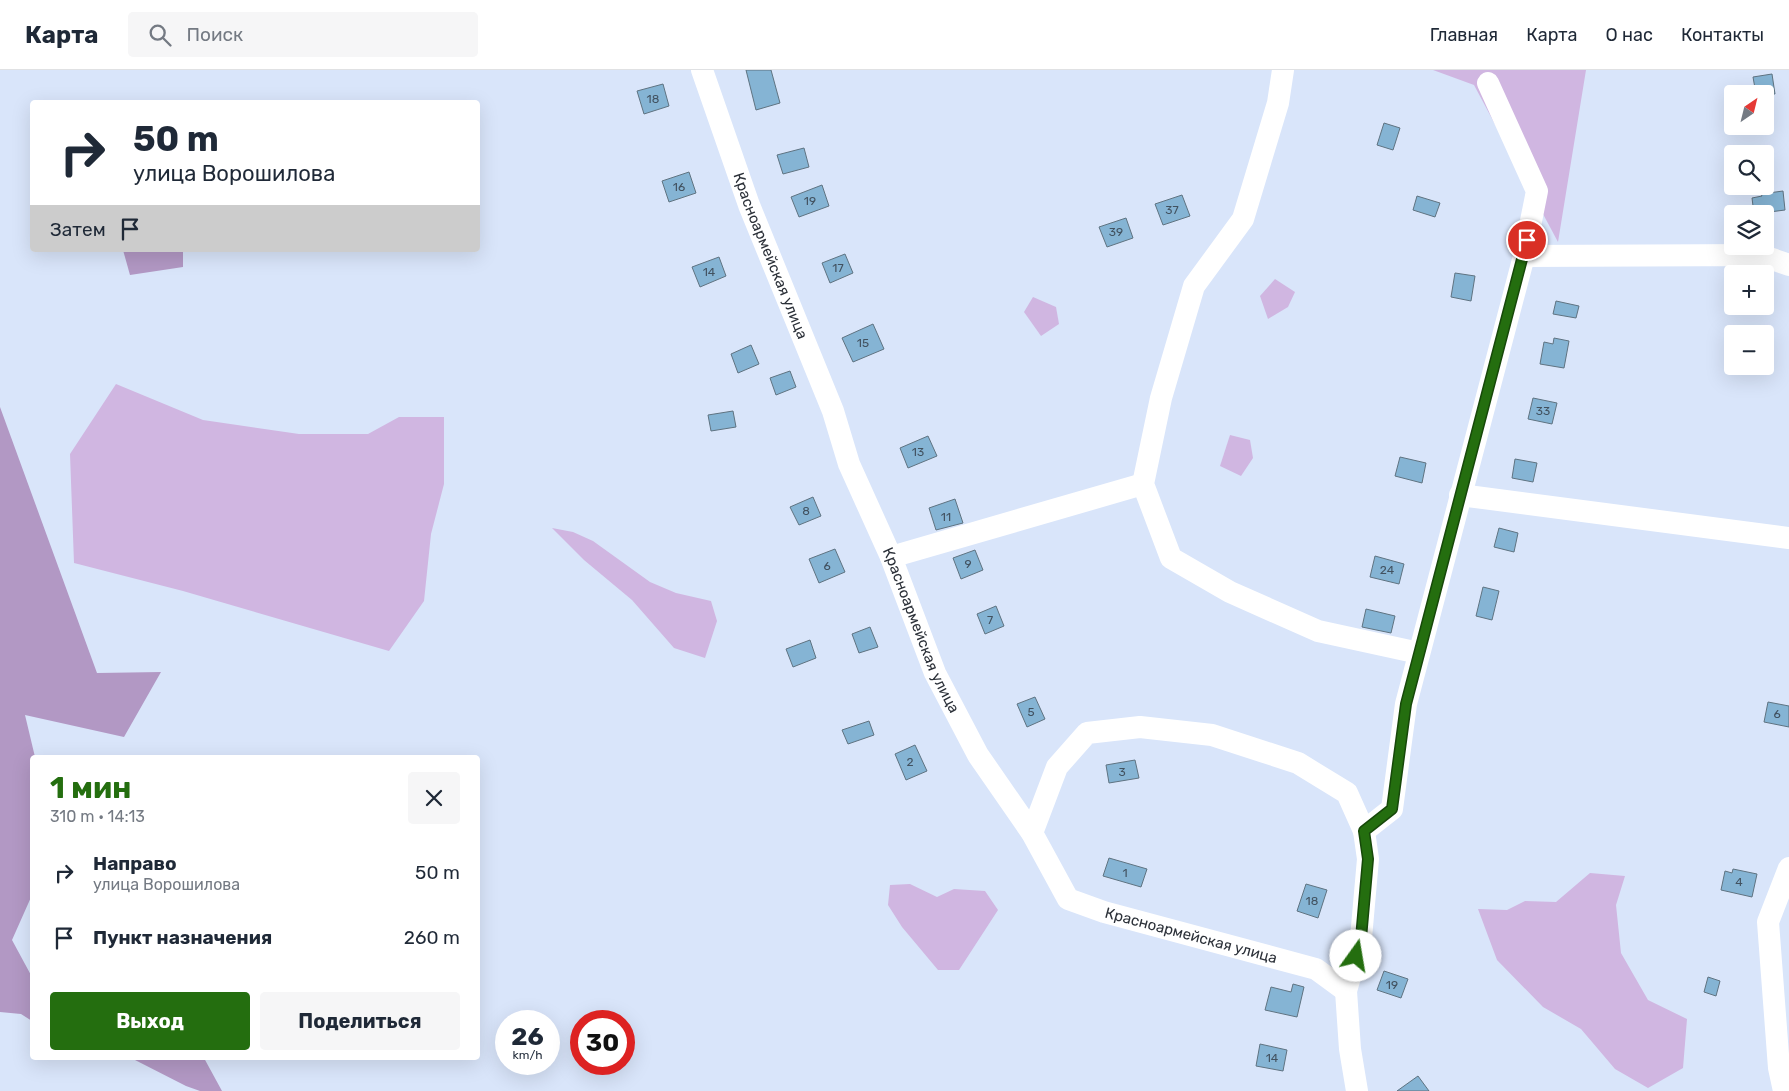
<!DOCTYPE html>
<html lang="ru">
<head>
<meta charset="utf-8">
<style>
  body { margin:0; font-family:Rubik,sans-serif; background:#f6f6f7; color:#1f2937; height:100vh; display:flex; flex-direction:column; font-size:19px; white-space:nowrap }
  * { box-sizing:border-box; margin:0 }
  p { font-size:16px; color:#747a83 }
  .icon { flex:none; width:28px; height:28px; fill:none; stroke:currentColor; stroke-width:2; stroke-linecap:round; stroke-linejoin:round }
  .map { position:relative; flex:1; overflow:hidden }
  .side { position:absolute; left:30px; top:685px; width:450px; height:305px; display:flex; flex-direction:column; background:#fff; border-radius:5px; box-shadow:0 5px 20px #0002 }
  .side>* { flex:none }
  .guide { position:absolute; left:30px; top:30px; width:450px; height:152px; border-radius:5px; box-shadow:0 5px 20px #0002; background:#fff; color:#1f2937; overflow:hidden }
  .needle { width:32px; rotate:35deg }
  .controls { position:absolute; left:1724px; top:15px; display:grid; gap:10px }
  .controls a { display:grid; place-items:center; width:50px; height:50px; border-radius:5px; background:#fff; box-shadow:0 5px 20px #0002; font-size:25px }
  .speed { position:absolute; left:495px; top:940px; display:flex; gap:10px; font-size:25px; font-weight:700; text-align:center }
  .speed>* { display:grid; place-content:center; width:65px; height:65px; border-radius:50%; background:#fff; box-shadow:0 5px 20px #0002; line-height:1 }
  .speed small { font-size:12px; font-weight:400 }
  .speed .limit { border:8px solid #d22; background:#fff; color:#111 }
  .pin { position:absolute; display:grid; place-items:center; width:42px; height:42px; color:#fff; margin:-21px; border:2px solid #fff; border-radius:50%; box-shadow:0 1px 5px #0007 }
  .me { position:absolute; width:55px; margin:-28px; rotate:13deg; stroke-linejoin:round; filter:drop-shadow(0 0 4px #0008) }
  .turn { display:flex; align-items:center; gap:18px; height:105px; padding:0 20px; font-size:22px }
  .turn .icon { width:65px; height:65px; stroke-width:2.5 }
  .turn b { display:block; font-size:35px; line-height:42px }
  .then { display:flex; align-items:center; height:48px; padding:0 20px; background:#0003; gap:10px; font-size:19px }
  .round { display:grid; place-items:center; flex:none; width:52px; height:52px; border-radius:5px; background:#f6f6f7 }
  .head { display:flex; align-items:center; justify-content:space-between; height:85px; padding:0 20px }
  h1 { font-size:30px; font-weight:700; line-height:38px; color:#246e0f }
  .button { display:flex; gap:10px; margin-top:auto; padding:10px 20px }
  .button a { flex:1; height:58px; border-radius:5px; background:#246e0f; color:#fff; font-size:20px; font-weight:700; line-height:58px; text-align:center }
  .button a+a { background:#f6f6f7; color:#1f2937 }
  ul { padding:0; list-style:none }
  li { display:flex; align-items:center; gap:15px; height:65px; padding:0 20px }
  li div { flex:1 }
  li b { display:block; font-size:19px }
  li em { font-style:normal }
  header { display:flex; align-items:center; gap:30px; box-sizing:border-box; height:70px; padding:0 25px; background:#fff; border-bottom:1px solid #e0e1e3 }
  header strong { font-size:24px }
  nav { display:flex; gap:28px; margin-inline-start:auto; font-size:18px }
  .search { width:350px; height:45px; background:#f6f6f7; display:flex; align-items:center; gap:12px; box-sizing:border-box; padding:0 18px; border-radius:5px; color:#747a83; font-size:19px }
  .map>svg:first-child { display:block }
  .green { fill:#d0b6e1 }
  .forest { fill:#b298c4 }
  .building { fill:#85b4d4; stroke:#5f7381 }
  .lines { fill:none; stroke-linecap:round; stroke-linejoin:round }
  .minor { stroke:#fff; stroke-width:22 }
  .route-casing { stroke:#17480a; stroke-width:12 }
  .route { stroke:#246e0f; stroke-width:9 }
  .labels { text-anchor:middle; stroke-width:4.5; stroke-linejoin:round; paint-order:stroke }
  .number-label { font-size:12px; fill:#425260 }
  .street-label { font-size:15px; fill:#2c3139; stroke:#d9e5fa }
</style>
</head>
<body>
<header>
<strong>Карта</strong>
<div class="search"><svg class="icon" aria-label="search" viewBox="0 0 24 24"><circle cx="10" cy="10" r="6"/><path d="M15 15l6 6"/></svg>Поиск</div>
<nav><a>Главная</a><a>Карта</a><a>О нас</a><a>Контакты</a></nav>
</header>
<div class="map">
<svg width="1789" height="1021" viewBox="0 0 1789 1021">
  <rect width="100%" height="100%" fill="#d9e5fa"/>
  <g class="green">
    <polygon points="1433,0 1586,0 1558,172 1474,15"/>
    <polygon points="1275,209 1295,222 1288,237 1268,249 1260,226"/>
    <polygon points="1033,227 1056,237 1059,254 1041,266 1024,242"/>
    <polygon points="116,314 203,350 299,364 368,364 399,347 444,347 444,414 431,464 424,531 389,581 183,521 74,493 70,384"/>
    <polygon points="1230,365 1250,370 1253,388 1241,406 1220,396"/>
    <polygon points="552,458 573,462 593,471 650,512 676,523 711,531 717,551 705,588 674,578 632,530 584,490"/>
    <polygon points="1590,803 1625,806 1616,835 1621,883 1648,930 1687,949 1683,998 1648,1018 1615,999 1581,959 1543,937 1497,890 1478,839 1507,840 1525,831 1556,832"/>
    <polygon points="910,814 937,827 954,819 985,821 998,840 959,900 938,900 902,857 888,835 890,815"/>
  </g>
  <g class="forest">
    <polygon points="123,180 183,180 183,197 130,205"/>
    <polygon points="0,337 97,603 161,602 124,667 25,645 35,687 32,688 32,825 12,870 32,907 32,951 21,944 0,942"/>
    <polygon points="127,988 204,988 222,1021 200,1021 186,1016 135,990"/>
  </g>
  <g class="building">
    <polygon points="746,0 771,0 780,33 756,40"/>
    <polygon points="1772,4 1775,24 1756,24 1753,7"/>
    <polygon points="663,14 669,36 644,44 637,21"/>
    <polygon points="1384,53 1400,58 1393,80 1377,75"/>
    <polygon points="804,78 809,97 783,104 777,85"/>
    <polygon points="689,102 696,123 669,132 662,111"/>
    <polygon points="822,115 829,136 799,147 791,127"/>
    <polygon points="1783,121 1785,140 1754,144 1752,128 1762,126 1761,124"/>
    <polygon points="1182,125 1190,146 1163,155 1155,134"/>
    <polygon points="1417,126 1440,133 1435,147 1413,140"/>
    <polygon points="1126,148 1133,168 1107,177 1099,157"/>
    <polygon points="845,184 853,203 830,213 822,193"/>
    <polygon points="719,187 726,206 700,217 692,197"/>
    <polygon points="1455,203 1475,206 1471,231 1451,227"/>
    <polygon points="1556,231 1579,236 1576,248 1553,244"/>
    <polygon points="873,254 884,279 853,292 842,268"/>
    <polygon points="1554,268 1569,271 1564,298 1540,294 1544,272 1553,274"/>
    <polygon points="751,275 759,294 738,303 731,284"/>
    <polygon points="790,301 796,317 776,325 770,308"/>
    <polygon points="1533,328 1557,333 1552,354 1528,349"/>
    <polygon points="733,341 736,357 711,361 708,345"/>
    <polygon points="928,366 937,386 908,398 900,378"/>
    <polygon points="1400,387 1426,393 1422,413 1395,406"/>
    <polygon points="1515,389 1537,393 1533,412 1512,408"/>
    <polygon points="813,427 821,446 799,455 790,437"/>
    <polygon points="955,429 963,453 936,460 929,438"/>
    <polygon points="1499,458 1518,463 1514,482 1494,477"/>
    <polygon points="835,479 845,502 819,513 809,489"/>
    <polygon points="975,480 983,500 961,509 953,488"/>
    <polygon points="1375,486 1404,494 1399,514 1370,507"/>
    <polygon points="1483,517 1499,521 1492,550 1476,546"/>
    <polygon points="996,536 1004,556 985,564 977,544"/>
    <polygon points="1366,539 1395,546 1391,563 1362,557"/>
    <polygon points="870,557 878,577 859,583 852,564"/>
    <polygon points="810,570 816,588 793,597 786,579"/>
    <polygon points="1035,627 1045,649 1027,657 1017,634"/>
    <polygon points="1768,632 1789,636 1789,657 1764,652"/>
    <polygon points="869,651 874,665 848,674 842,660"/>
    <polygon points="915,675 927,701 906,710 895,684"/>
    <polygon points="1135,690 1139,708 1109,713 1106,695"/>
    <polygon points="1109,788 1147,799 1141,817 1103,806"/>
    <polygon points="1733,799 1757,804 1752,827 1721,820 1725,801 1732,803"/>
    <polygon points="1306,814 1327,820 1318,848 1297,841"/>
    <polygon points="1384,901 1408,909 1401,928 1377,920"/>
    <polygon points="1708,907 1720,911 1716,926 1704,922"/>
    <polygon points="1293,914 1304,917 1297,947 1265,940 1271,917 1291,922"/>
    <polygon points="1260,974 1287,980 1283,1001 1256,996"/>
    <polygon points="1418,1006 1429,1021 1397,1021"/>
  </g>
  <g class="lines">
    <g class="minor">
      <path id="s1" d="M702,0L749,135L833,341L849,394L891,487L935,603L978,685L1032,763L1068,829L1104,842L1316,899L1346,921"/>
      <polyline points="1283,0 1278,33 1243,149 1194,216 1161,328 1143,414 1171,488 1230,522 1318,561 1419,583"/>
      <polyline points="1524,186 1761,185 1789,195"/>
      <polyline points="1460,425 1789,468"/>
      <polyline points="891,487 1143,414"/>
      <polyline points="1032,763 1057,697 1087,663 1140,657 1212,665 1298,693 1347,723 1364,761"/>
      <polyline points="1357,1021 1350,979 1346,921 1361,868 1368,789 1364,761 1392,739 1406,634 1524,186 1537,121 1488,13"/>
      <polyline points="1784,1021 1779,998 1768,852 1789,798"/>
    </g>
  </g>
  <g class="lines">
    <defs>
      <polyline id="route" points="1356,886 1361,868 1368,789 1364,761 1392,739 1406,634 1527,170"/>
    </defs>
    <use href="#route" class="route-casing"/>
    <use href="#route" class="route"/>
  </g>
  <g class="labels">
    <g class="number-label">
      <text x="653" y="33">18</text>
      <text x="679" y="121">16</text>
      <text x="810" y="135">19</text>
      <text x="1172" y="144">37</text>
      <text x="1116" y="166">39</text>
      <text x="838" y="202">17</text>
      <text x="709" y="206">14</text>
      <text x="863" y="277">15</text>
      <text x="1543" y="345">33</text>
      <text x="918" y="386">13</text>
      <text x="806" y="445">8</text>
      <text x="946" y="451">11</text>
      <text x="968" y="498">9</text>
      <text x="827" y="500">6</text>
      <text x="1387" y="504">24</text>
      <text x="990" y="554">7</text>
      <text x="1031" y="646">5</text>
      <text x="1777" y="648">6</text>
      <text x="910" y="696">2</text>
      <text x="1122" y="706">3</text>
      <text x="1125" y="807">1</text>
      <text x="1739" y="816">4</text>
      <text x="1312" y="835">18</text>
      <text x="1392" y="919">19</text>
      <text x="1272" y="992">14</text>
    </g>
    <g class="street-label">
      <text dy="5" stroke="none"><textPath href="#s1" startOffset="198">Красноармейская улица</textPath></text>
      <text dy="5" stroke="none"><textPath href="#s1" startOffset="602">Красноармейская улица</textPath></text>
      <text dy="5" stroke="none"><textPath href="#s1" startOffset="1038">Красноармейская улица</textPath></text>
    </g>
  </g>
</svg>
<div class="controls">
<a><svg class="needle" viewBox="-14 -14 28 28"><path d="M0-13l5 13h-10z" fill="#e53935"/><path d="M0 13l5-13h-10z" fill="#747a83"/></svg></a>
<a><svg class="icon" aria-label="search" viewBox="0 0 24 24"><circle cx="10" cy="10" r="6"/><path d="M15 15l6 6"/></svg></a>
<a><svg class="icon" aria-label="layers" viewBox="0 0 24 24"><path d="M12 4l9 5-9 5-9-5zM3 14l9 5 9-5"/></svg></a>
<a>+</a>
<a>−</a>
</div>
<div class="speed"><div>26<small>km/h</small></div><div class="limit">30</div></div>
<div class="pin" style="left:1527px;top:170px;background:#d93025"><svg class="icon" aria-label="arrive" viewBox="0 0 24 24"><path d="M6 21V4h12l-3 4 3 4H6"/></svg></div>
<svg class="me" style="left:1356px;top:886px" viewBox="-20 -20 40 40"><circle r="19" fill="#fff"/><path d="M0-13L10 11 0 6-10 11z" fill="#246e0f"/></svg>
<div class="guide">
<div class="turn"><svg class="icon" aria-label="right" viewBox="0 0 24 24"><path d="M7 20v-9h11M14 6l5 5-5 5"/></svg><div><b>50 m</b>улица Ворошилова</div></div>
<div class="then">Затем<svg class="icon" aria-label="arrive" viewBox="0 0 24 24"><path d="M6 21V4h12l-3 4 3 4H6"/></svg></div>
</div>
<section class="side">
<div class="head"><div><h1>1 мин</h1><p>310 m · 14:13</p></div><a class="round"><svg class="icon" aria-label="close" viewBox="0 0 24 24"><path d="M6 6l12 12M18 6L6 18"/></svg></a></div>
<ul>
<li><svg class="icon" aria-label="right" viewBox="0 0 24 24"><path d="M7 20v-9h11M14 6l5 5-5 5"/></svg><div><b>Направо</b><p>улица Ворошилова</p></div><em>50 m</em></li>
<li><svg class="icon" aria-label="arrive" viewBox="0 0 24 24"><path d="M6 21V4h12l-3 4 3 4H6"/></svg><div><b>Пункт назначения</b></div><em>260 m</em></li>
</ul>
<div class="button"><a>Выход</a><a>Поделиться</a></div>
</section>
</div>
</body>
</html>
